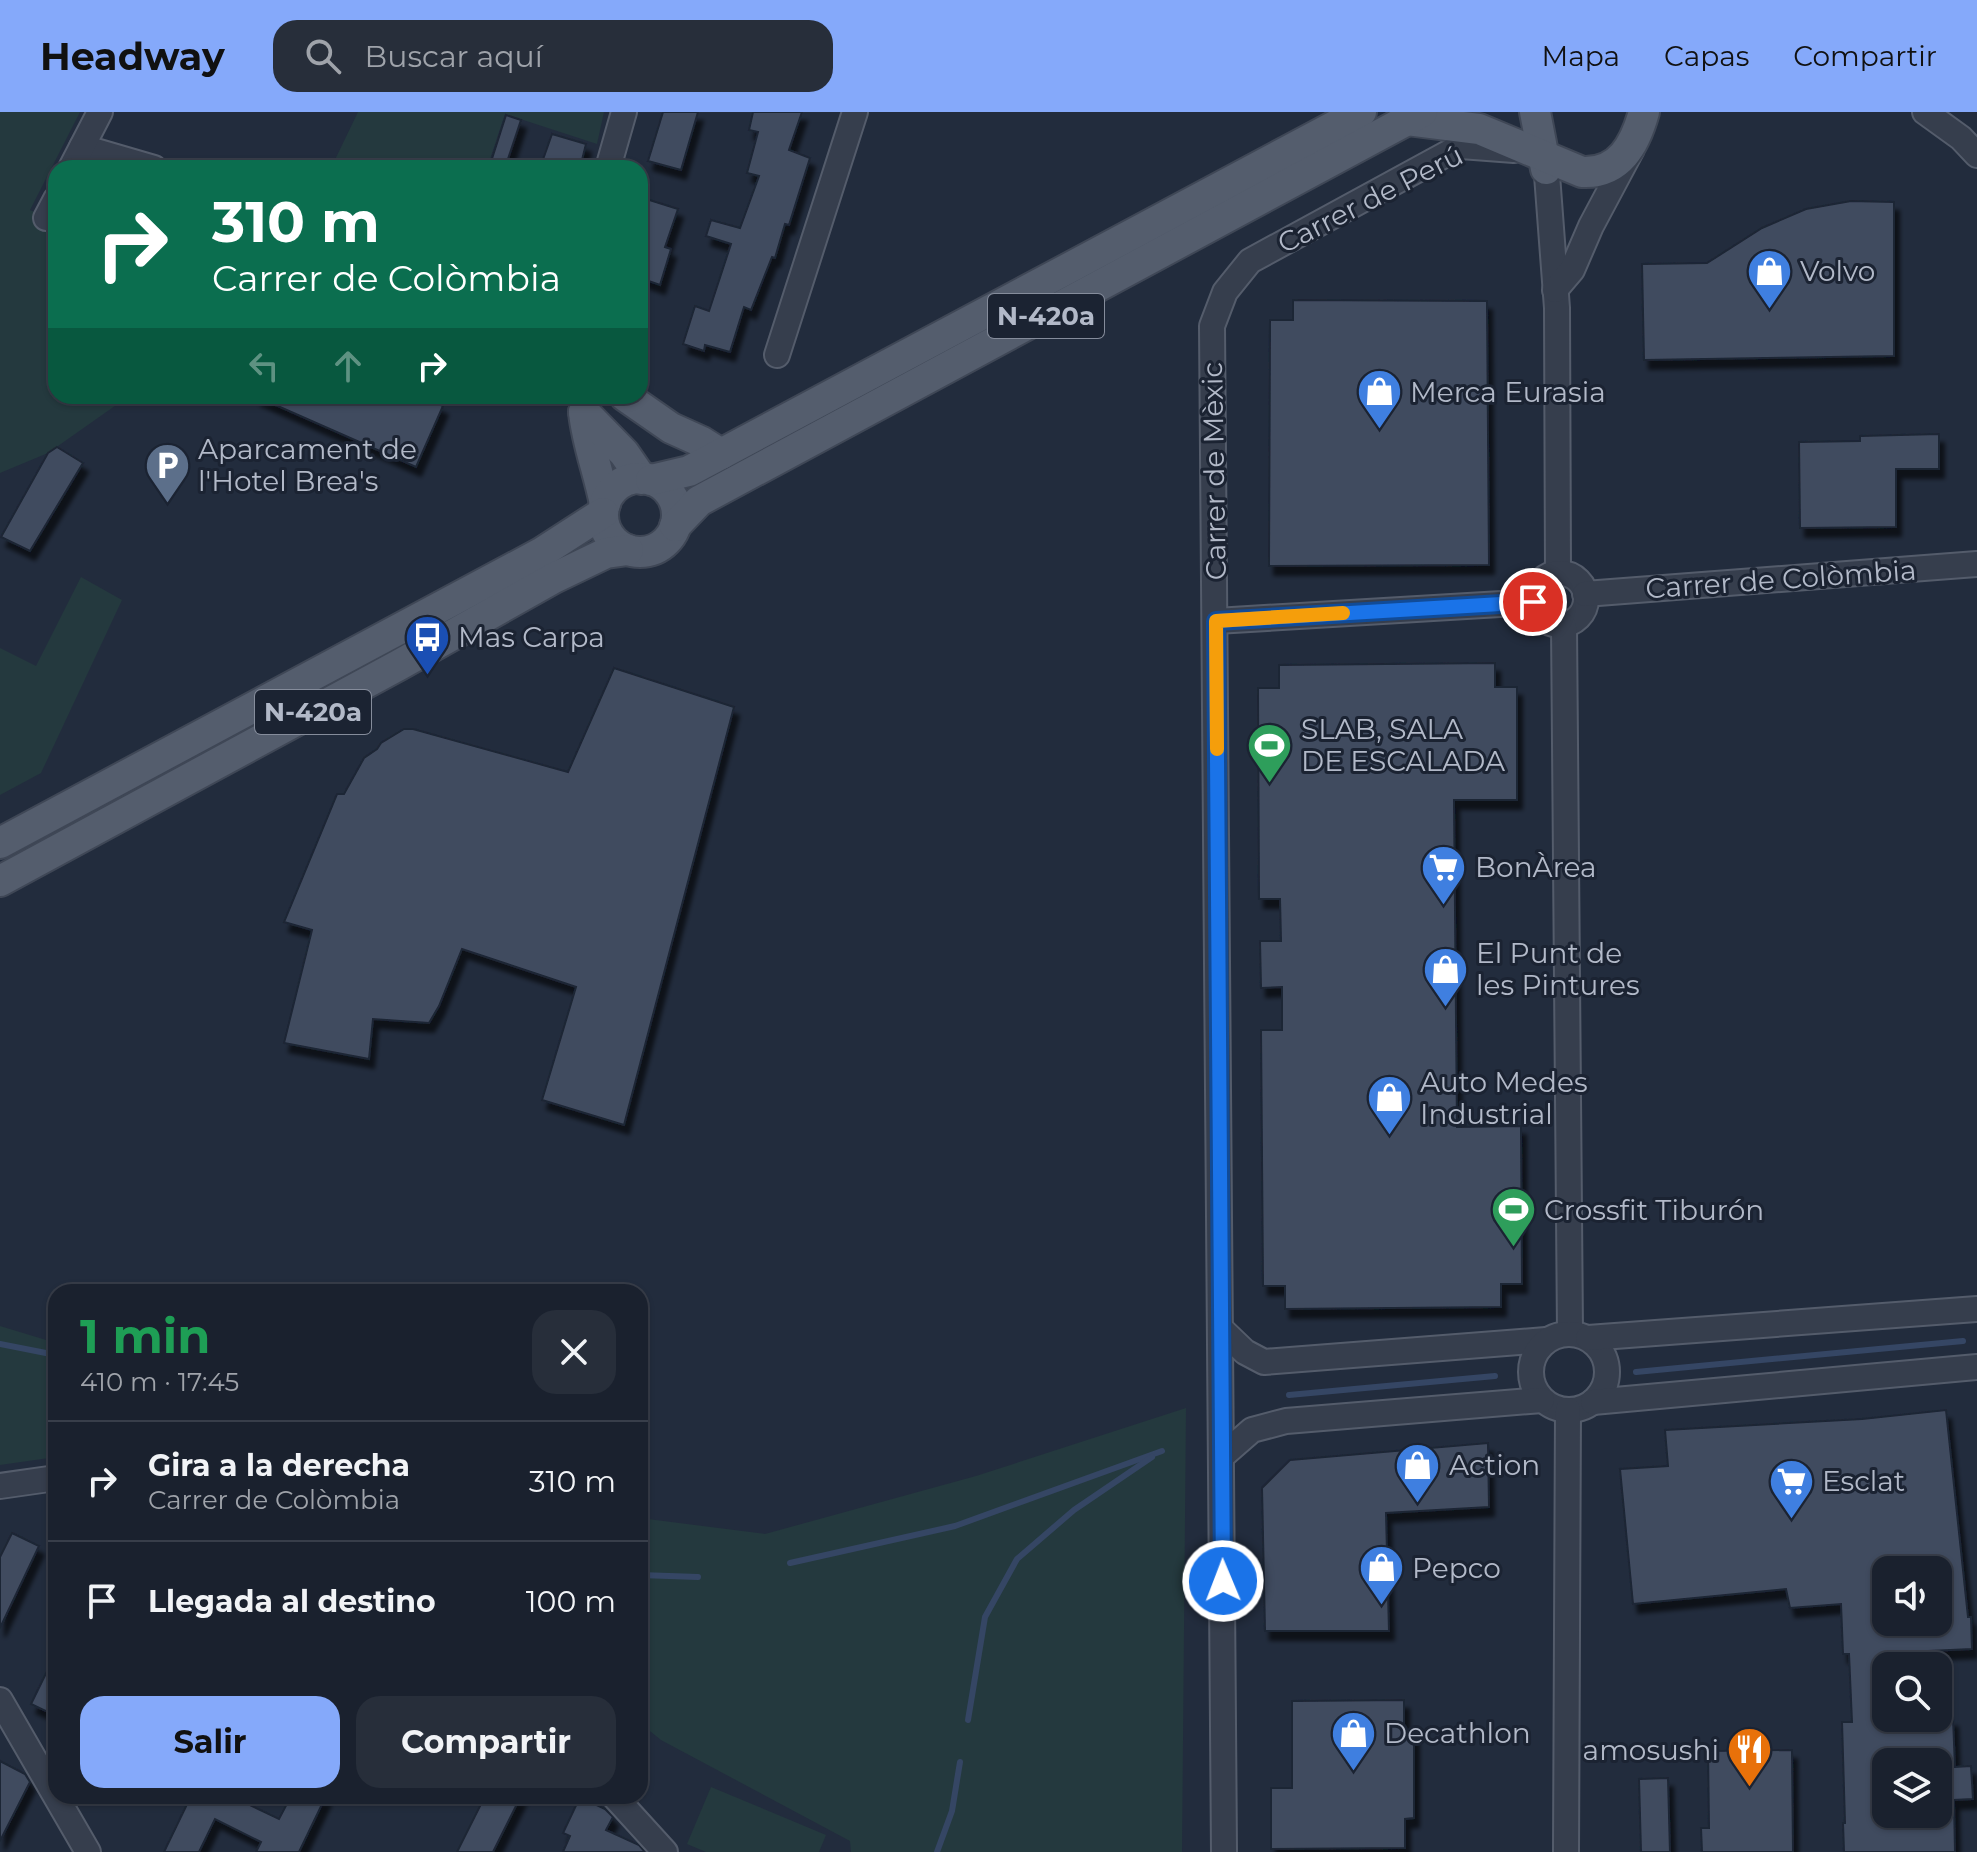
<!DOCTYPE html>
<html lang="es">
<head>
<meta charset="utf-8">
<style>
  body { margin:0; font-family:Montserrat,sans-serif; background:#272e3a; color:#f1f3f6; height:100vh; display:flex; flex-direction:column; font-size:30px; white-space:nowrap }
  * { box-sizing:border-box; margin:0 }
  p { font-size:26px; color:#9fa3aa }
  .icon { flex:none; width:44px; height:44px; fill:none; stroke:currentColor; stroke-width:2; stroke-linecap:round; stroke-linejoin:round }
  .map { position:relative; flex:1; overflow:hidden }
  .sheet { position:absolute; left:48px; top:1172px; width:600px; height:520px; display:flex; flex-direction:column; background:#1a212e; border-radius:24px; box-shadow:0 2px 6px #0004,0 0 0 2px #383e4a }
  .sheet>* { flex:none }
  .top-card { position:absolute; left:48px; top:48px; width:600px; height:244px; border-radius:24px; box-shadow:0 2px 6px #0004,0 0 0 2px #383e4a; background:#0b6e4f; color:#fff; overflow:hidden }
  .fabs { position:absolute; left:1872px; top:1444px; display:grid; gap:16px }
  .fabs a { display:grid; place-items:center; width:80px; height:80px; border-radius:16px; background:#1a212e; box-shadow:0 2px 6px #0004,0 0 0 2px #383e4a; font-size:40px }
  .pin { position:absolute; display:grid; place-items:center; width:68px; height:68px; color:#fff; margin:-34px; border:4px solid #fff; border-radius:50%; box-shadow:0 2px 8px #0007 }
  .me { position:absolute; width:88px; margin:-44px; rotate:359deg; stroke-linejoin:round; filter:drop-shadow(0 0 6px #0008) }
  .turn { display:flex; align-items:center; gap:28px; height:168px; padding:0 32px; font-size:36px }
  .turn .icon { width:104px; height:104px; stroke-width:2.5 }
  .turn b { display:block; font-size:56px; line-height:68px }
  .lanes { display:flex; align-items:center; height:76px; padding:0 32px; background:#0003; justify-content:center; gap:40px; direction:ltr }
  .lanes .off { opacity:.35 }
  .round { display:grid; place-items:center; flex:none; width:84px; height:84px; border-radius:24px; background:#272e3a }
  .head { display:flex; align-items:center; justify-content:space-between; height:136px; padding:0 32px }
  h1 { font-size:48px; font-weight:700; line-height:60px; color:#1e9e55 }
  .action { display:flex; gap:16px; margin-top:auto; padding:16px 32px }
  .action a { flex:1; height:92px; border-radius:24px; background:#85a9fa; color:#111; font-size:32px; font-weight:700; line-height:92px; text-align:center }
  .action a+a { background:#272e3a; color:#f1f3f6 }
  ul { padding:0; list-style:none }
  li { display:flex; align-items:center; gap:24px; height:120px; padding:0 32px; border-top:2px solid #383e4a }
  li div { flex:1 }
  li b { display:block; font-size:30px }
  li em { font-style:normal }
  header { display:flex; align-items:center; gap:48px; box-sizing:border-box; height:112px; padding:0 40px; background:#85a9fa; color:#111 }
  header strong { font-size:38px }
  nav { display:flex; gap:44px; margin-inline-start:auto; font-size:28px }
  .search { width:560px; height:72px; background:#272e3a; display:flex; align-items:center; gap:20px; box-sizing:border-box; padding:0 28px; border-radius:24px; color:#9fa3aa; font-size:30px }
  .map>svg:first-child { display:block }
  .green { fill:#24393e }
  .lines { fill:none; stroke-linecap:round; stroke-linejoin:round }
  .stream { stroke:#354664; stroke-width:6 }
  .building { fill:#414b5f; stroke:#1d2534; stroke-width:2; fill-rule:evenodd; filter:url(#shadow) }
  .minor-casing { stroke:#545c6b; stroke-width:28 }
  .major-casing { stroke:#3f4756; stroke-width:34 }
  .minor { stroke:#363e4d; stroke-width:24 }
  .major { stroke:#545d6d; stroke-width:30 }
  .route-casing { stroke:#114b97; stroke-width:20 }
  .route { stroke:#1a73e8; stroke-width:14 }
  .slow { stroke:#f59e0b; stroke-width:14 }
  .labels { text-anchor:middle; stroke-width:6; stroke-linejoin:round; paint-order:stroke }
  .shield { fill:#1b2332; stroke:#858c9b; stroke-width:2 }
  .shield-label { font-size:26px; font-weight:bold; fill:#b2b9c8 }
  .street-label { font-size:28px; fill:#b2b9c8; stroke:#1b2332 }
  .poi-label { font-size:28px; fill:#b2b9c8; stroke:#1b2332; text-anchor:start }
</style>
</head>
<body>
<header>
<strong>Headway</strong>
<div class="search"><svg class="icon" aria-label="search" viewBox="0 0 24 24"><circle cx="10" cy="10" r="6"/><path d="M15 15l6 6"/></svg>Buscar aquí</div>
<nav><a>Mapa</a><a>Capas</a><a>Compartir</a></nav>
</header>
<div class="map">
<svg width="1977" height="1740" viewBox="0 0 1977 1740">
  <defs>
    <filter id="shadow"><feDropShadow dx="5" dy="9" stdDeviation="2" flood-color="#0009"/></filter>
  </defs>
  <rect width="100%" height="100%" fill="#222c3d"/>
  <g class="green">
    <polygon points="0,0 80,0 30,98 56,110 56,284 129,284 48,341 0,361"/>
    <polygon points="358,0 604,0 597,32 505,2 487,56 331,56"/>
    <polygon points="81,465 122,488 41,661 0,683 0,536 36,554"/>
    <polygon points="0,1214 56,1231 56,1345 0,1353"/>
    <polygon points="1186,1296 1182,1740 851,1740 850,1729 661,1628 640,1611 640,1406 765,1422 976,1364"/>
    <polygon points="711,1675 826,1723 819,1740 706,1740 687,1732"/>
  </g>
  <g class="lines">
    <g class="stream">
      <polyline points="0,1232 56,1243"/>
      <polyline points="1636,1260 1963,1229"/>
      <polyline points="1289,1283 1495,1264"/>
      <polyline points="790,1451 955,1414 1162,1339"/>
      <polyline points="640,1463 698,1465"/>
      <polyline points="968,1608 985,1505 1017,1447 1074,1398 1152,1345"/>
      <polyline points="937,1740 952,1699 960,1650"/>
    </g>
  </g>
  <g class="building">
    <polygon points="663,0 698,0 681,58 648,49"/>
    <polygon points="753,0 802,0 789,38 810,46 789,113 785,112 775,146 772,145 751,198 744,195 730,240 705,233 704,239 683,232 695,194 709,199 731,132 706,124 711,108 740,116 759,64 747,61 758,20 749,18"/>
    <polygon points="506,3 521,8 505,56 489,56"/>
    <polygon points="552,22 586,32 580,56 540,56"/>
    <polygon points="640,85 678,97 665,135 671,137 660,173 640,166"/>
    <polygon points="1851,89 1894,90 1894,244 1644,248 1642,152 1707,151 1762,116 1806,97"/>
    <polygon points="1293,188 1487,189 1489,453 1269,454 1270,208 1293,208"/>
    <polygon points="255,284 420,284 443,294 416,355"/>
    <polygon points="1939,322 1939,357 1896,357 1896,415 1800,416 1799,330 1860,329 1860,324"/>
    <polygon points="57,335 83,351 30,439 1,425 48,341"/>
    <polygon points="1495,551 1495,575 1517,575 1517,688 1454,688 1457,1015 1521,1014 1522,1172 1501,1172 1501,1195 1285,1197 1285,1174 1263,1174 1261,918 1282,918 1282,875 1261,876 1260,829 1281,829 1280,787 1259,787 1258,576 1279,576 1279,553"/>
    <polygon points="614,556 734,595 624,1013 542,988 576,875 462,837 439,894 429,911 373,907 369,947 284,931 312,818 284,810 337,682 344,682 364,646 377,637 381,631 404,617 413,617 568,660"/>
    <path d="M1946,1298L1968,1505H1971L1972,1537L1886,1541V1608L1953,1606L1955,1655L1971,1654L1973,1687L1954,1688L1955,1740H1844L1843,1711H1845L1842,1610H1852L1849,1542H1843L1841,1492L1790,1496L1786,1477L1633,1492L1620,1357L1668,1354L1665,1318L1862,1307ZM1886,1458H1938V1510H1886ZM1938,1640V1709L1886,1711V1642Z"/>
    <polygon points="1488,1331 1489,1395 1386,1401 1389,1519 1265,1519 1262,1376 1290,1348"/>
    <polygon points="12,1421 39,1434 0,1516 0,1445"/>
    <polygon points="56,1541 56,1604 31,1592"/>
    <polygon points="1404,1588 1404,1621 1414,1621 1414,1706 1405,1707 1405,1736 1271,1737 1271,1676 1292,1676 1292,1589"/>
    <polygon points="1792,1638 1793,1740 1702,1740 1701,1716 1709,1716 1708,1639"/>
    <polygon points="0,1649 25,1662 30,1670 0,1729"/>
    <polygon points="1668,1666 1670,1740 1641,1740 1639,1667"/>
    <polygon points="191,1684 231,1684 279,1707 291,1684 326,1684 299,1740 256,1740 261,1730 215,1707 199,1740 164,1740"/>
    <polygon points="485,1684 521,1684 493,1740 457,1740"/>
    <polygon points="580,1685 605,1697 613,1705 606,1718 639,1733 645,1740 563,1740 570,1724 563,1721"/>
  </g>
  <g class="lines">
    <defs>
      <g id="minor">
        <polyline points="1925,0 1961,26 1977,43"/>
        <polyline points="82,35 154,56"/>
        <polyline points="71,56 100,0"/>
        <polyline points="608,56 624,0"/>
        <polyline points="1547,63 1557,196 1558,461"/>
        <polyline points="46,106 56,87"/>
        <polyline points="1555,178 1572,158 1591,114 1632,37"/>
        <polyline points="777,243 855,0"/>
        <circle cx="1560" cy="487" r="26"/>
        <polyline points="1585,482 1977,452"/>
        <polyline points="1216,509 1533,490"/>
        <polyline points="1564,514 1570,1220"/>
        <polyline points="1221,1217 1245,1240 1264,1250 1546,1228"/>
        <circle cx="1569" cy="1260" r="38"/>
        <polyline points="1588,1226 1977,1197"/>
        <polyline points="1593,1290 1977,1255"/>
        <polyline points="1221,1345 1252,1318 1286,1309 1542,1288"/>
        <polyline points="0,1374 56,1366"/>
        <polyline points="0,1588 88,1740"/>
        <polyline points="614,1684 665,1740"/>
        <polyline points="1224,1740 1212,214 1225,180 1250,149 1461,34 1514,38"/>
        <polyline points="1566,1740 1568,1298"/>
      </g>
      <g id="major">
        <polyline points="1535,0 1546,57"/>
        <path d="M1407,8L1479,17L1582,60C1620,62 1635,32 1644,0"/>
        <polyline points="625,284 671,316 702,330 721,342"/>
        <path d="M584,300C587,331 599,361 605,392"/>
        <polyline points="584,300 624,341 642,367"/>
        <circle cx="640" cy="403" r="37"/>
        <polyline points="651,368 689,359 721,342 1361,0"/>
        <polyline points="675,414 699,389 1422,0"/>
        <polyline points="0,731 541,441 603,401"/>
        <polyline points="0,769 399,553 554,466 606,441 628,438"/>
      </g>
    </defs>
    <use href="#minor" class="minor-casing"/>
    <use href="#major" class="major-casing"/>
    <use href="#minor" class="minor"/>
    <use href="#major" class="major"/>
  </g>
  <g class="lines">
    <defs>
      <polyline id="route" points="1223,1469 1216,509 1533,490"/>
    </defs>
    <use href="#route" class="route-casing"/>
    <use href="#route" class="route"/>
    <polyline class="slow" points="1217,637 1216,509 1343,501"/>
  </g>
  <defs>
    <symbol id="shop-pin" viewBox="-11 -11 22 30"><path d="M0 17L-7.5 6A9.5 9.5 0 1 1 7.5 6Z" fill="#3f7fe0" stroke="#1b2332"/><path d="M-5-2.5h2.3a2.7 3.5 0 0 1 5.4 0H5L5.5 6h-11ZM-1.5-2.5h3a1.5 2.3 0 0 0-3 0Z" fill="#fff"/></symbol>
    <symbol id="parking-pin" viewBox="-11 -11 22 30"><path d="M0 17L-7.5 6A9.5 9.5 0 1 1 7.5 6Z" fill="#5c6f8a" stroke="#1b2332"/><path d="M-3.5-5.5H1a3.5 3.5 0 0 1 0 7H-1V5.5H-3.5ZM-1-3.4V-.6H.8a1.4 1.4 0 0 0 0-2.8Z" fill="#fff"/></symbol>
    <symbol id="bus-pin" viewBox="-11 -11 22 30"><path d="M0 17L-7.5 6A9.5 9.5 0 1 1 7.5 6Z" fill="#1a4fb4" stroke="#1b2332"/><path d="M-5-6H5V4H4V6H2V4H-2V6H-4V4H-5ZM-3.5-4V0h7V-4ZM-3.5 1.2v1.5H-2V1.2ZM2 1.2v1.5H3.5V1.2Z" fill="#fff"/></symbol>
    <symbol id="stadium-pin" viewBox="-11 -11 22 30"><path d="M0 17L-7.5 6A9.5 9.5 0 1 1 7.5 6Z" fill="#2e9e5b" stroke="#1b2332"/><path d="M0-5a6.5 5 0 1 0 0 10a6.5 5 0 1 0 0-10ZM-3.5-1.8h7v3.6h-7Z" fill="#fff"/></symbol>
    <symbol id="supermarket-pin" viewBox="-11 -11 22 30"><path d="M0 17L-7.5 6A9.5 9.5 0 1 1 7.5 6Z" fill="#3f7fe0" stroke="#1b2332"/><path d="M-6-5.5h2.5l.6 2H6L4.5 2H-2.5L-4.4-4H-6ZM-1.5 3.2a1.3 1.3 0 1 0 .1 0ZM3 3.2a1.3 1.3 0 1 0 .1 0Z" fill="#fff"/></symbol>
    <symbol id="restaurant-pin" viewBox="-11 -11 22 30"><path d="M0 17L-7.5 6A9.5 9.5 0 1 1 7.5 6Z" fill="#e8710a" stroke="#1b2332"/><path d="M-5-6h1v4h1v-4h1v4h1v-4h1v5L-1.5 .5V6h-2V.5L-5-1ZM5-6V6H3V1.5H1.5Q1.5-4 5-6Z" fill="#fff"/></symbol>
  </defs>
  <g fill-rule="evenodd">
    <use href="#shop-pin" x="1744" y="134" width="51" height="69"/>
    <use href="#shop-pin" x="1354" y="254" width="51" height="69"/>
    <use href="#parking-pin" x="142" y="328" width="51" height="69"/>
    <use href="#bus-pin" x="402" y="500" width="51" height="69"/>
    <use href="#stadium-pin" x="1244" y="608" width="51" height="69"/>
    <use href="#supermarket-pin" x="1418" y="730" width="51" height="69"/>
    <use href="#shop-pin" x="1420" y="832" width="51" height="69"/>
    <use href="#shop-pin" x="1364" y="960" width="51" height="69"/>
    <use href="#stadium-pin" x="1488" y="1072" width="51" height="69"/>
    <use href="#shop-pin" x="1392" y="1328" width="51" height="69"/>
    <use href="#supermarket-pin" x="1766" y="1344" width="51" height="69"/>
    <use href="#shop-pin" x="1356" y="1430" width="51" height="69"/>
    <use href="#shop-pin" x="1328" y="1596" width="51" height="69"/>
    <use href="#restaurant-pin" x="1724" y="1612" width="51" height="69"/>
  </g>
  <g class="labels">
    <g class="shield">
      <rect x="988" y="182" width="116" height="44" rx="6"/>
      <rect x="255" y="578" width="116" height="44" rx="6"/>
    </g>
    <g class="shield-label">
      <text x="1046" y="213">N-420a</text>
      <text x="313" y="609">N-420a</text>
    </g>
    <g class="street-label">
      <text transform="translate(1370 87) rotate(-27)" y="10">Carrer de Perú</text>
      <text transform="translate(1214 359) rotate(-91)" y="10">Carrer de Mèxic</text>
      <text transform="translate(1781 467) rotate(-4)" y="10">Carrer de Colòmbia</text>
    </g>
    <g class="poi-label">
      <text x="1800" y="169">Volvo</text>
      <text x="1410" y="290">Merca Eurasia</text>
      <text x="198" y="347">Aparcament de<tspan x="198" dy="32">l'Hotel Brea's</tspan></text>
      <text x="458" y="535">Mas Carpa</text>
      <text x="1301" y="627">SLAB, SALA<tspan x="1301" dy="32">DE ESCALADA</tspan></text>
      <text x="1475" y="765">BonÀrea</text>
      <text x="1476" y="851">El Punt de<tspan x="1476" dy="32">les Pintures</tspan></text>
      <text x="1420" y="980">Auto Medes<tspan x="1420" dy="32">Industrial</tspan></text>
      <text x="1544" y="1108">Crossfit Tiburón</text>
      <text x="1449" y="1363">Action</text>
      <text x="1822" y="1379">Esclat</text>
      <text x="1412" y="1466">Pepco</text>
      <text x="1384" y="1631">Decathlon</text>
      <text x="1719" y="1648" text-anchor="end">amosushi</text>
    </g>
  </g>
</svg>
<div class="fabs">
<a><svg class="icon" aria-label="sound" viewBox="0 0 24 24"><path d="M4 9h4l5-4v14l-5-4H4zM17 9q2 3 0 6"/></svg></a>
<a><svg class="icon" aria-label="search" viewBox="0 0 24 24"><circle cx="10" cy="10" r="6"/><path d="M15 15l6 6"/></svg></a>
<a><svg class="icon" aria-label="layers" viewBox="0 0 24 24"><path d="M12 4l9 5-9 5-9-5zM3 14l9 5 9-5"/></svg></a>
</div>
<div class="pin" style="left:1533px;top:490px;background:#d93025"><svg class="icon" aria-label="arrive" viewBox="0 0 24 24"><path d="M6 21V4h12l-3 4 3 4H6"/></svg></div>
<svg class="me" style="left:1223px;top:1469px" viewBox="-20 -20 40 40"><circle r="17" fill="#1a73e8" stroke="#fff" stroke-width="3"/><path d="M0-11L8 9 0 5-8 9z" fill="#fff"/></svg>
<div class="top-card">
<div class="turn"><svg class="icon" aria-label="right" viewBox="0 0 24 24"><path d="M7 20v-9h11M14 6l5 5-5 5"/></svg><div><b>310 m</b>Carrer de Colòmbia</div></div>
<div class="lanes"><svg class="icon off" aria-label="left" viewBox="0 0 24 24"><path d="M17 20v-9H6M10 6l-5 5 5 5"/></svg><svg class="icon off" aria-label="ahead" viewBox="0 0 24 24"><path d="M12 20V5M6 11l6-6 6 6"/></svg><svg class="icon" aria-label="right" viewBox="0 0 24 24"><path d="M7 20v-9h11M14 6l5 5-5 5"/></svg></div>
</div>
<section class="sheet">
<div class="head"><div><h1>1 min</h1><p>410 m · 17:45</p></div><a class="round"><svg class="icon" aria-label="close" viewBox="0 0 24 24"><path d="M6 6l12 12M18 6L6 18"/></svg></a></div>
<ul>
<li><svg class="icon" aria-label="right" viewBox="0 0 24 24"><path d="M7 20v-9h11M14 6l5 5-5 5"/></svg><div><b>Gira a la derecha</b><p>Carrer de Colòmbia</p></div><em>310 m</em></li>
<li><svg class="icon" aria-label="arrive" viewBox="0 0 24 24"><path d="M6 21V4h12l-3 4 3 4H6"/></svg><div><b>Llegada al destino</b></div><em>100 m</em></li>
</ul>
<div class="action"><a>Salir</a><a>Compartir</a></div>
</section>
</div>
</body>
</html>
